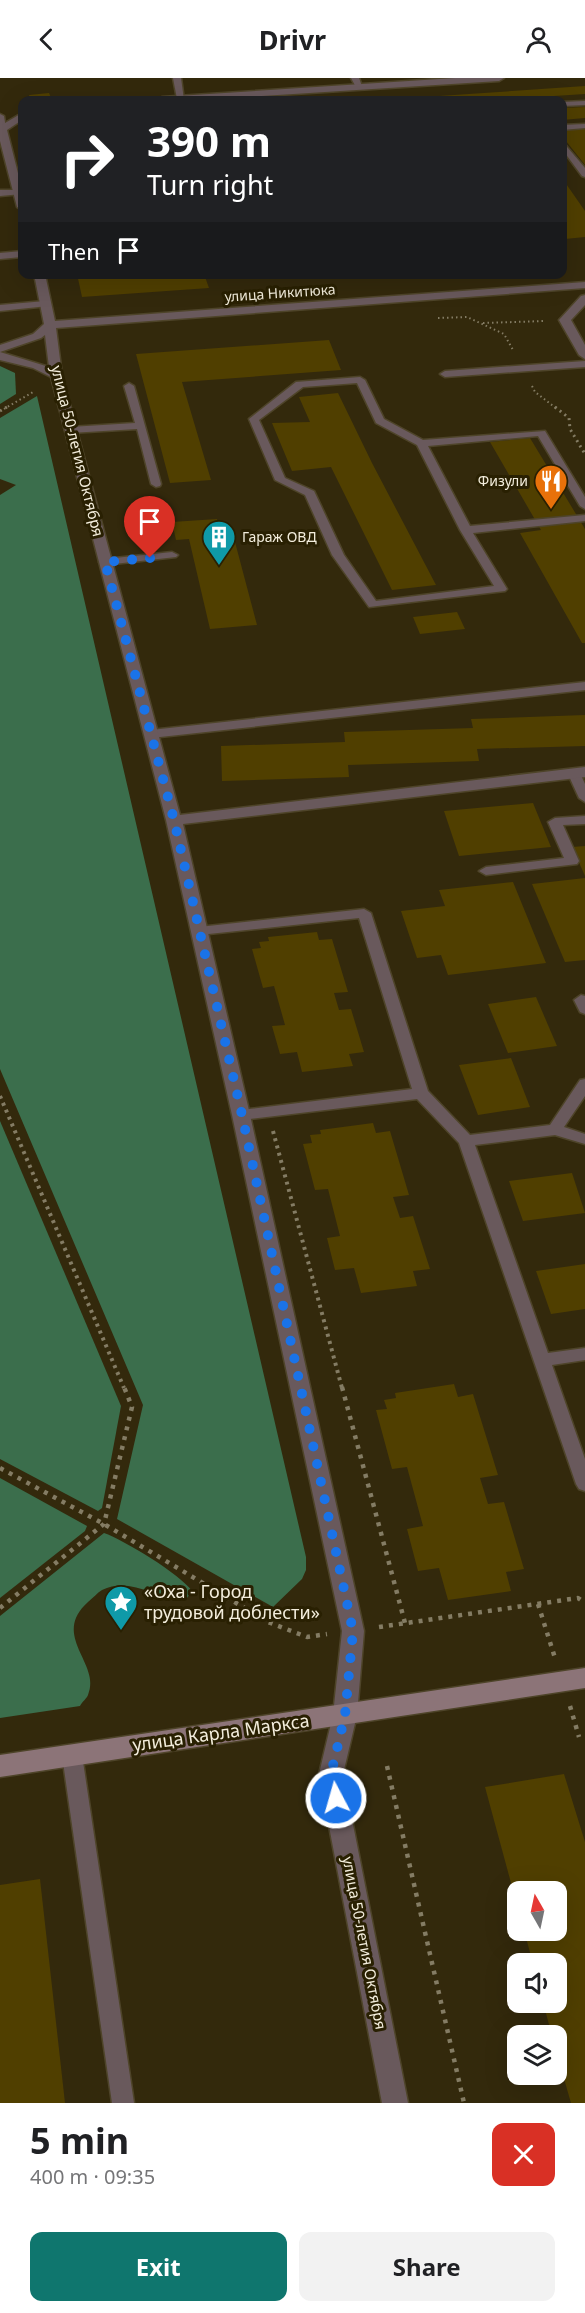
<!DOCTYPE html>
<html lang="en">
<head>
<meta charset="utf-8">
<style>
  body { margin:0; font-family:"Noto Sans",sans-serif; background:#f2f2f2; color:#202124; height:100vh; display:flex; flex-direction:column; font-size:22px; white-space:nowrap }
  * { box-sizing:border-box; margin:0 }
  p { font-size:20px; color:#757577 }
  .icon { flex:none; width:33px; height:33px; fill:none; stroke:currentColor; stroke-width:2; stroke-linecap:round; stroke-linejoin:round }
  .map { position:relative; height:2025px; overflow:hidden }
  .details { display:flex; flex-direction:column; background:#fff; flex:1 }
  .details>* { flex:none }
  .top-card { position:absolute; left:18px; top:18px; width:549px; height:183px; border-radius:12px; box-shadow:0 6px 24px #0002; background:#202124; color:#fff; overflow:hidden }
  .needle { width:39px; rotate:351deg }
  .controls { position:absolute; left:507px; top:1803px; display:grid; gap:12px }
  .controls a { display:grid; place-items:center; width:60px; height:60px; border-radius:12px; background:#fff; box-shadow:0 6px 24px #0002; font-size:30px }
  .pin { position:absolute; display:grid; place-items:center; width:51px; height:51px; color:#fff; margin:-62px -26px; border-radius:50% 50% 50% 0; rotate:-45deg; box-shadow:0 0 6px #0007 }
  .pin .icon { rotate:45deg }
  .me { position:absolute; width:66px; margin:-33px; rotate:354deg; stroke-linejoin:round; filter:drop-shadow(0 0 4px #0008) }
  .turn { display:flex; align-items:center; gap:21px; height:126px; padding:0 30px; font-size:27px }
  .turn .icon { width:78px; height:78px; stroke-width:2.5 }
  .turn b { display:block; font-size:42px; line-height:51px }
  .then { display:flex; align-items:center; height:57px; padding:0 30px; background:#0003; gap:12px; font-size:22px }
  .round { display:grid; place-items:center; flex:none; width:63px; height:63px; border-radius:12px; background:#f2f2f2 }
  .summary { display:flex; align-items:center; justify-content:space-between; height:102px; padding:0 30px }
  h1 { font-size:36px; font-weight:700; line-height:45px }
  .cta { display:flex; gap:12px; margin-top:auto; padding:12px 30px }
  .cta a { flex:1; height:69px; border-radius:12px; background:#0f766e; color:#fff; font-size:24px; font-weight:700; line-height:69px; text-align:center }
  .cta a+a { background:#f2f2f2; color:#202124 }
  header { display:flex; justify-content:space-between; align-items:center; height:78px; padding:0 30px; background:#fff; font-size:27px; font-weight:700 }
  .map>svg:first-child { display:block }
  .forest { fill:#3b6e4c }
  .building { fill:#503f00 }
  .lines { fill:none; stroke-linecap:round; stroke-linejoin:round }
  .lane-casing { stroke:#4e4429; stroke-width:3 }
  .street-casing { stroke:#4e4429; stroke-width:3 }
  .secondary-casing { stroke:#4e4429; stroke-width:3 }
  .path-far3 { stroke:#847c64; stroke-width:2; stroke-dasharray:1.5 3; stroke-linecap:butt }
  .path-far2 { stroke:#847c64; stroke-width:3; stroke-dasharray:2 4; stroke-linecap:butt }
  .path-far1 { stroke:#847c64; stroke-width:4; stroke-dasharray:3 4.5; stroke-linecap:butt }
  .path { stroke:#847c64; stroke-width:4.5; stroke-dasharray:4 6; stroke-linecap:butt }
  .lane { fill:#69595c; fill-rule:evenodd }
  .street { fill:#69595c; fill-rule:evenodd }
  .secondary { fill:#8c7478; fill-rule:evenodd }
  .route { stroke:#1a73e8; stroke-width:10; stroke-dasharray:0 18 }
  .labels { text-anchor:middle; stroke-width:6; stroke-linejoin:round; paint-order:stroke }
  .far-street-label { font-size:14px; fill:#f3eddc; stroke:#292002 }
  .far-poi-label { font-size:14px; fill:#f3eddc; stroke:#292002; text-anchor:end }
  .street-label { font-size:15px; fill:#f3eddc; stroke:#292002 }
  .near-poi-label { font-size:18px; fill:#f3eddc; stroke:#292002; text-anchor:start }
  .near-street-label { font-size:18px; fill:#f3eddc; stroke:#292002 }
</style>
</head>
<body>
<header><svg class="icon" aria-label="back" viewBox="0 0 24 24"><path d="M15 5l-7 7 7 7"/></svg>Drivr<svg class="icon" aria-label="person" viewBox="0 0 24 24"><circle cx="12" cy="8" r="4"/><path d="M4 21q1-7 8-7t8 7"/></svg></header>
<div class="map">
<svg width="585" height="2025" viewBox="0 0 585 2025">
  <rect width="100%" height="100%" fill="#33290c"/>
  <g class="forest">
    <polygon points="0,288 15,295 16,316 0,326"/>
    <polygon points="37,318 306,1479 306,1492 302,1501 273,1529 117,1441 143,1327 0,991 0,417 16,407 0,401 0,340"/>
    <polygon points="0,1043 121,1328 102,1430 98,1433 0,1381"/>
    <polygon points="0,1400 87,1448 85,1453 0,1520"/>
    <path d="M104,1455C124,1462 180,1496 192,1513L187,1520C157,1524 132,1497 102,1512C97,1515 93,1520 88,1524C50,1558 102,1586 88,1617C87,1620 82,1624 80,1628L0,1640V1538Z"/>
  </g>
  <g class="building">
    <polygon points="585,8 585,16 492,22 441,22 439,18"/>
    <polygon points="49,15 52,22 31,22 29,17"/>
    <polygon points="585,29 585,40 562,42 562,30"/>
    <polygon points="585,50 585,87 562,58 562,52"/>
    <polygon points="562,100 585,133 585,159 565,161 562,157"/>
    <polygon points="77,196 204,196 209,210 82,219"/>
    <polygon points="329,262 341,292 182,304 211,402 170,405 136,276"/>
    <polygon points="338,315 372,385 436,507 392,512 331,389 292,393 272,345 310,344 299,319"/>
    <polygon points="530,360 585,451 585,565 582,565 520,455 541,452 490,364"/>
    <polygon points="217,441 219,449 231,449 257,547 210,551 189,461 176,462 172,444"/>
    <polygon points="457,534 465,551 420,556 413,539"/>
    <polygon points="585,637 585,668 477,671 479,683 348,687 349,699 222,703 221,668 345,664 344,654 473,650 471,641"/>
    <polygon points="533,725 551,769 459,778 444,733"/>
    <polygon points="585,768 585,798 572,769"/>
    <polygon points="585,800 585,882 565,884 532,806"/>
    <polygon points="513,804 546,885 448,897 441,877 417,880 401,833 445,828 439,812"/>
    <polygon points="317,854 319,862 332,861 348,914 334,915 339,932 351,931 364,974 349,976 353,988 302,994 297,974 280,976 272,948 285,947 274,908 263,910 252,871 261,870 259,864 269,863 268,859"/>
    <polygon points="536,919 557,968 508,975 488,926"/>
    <polygon points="511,980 530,1029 478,1037 459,987"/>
    <polygon points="373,1045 376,1055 390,1053 409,1117 393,1119 400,1140 413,1138 430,1191 413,1193 417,1208 361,1215 354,1190 335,1192 327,1160 340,1158 328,1111 315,1112 303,1066 312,1065 310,1057 321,1056 320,1052"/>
    <polygon points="572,1095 585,1135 523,1143 509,1103"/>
    <polygon points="585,1186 585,1231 551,1236 536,1193"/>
    <polygon points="454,1306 458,1319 473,1316 498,1397 480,1400 488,1426 504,1424 524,1491 506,1494 511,1513 448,1522 439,1490 418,1493 407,1451 423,1448 407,1389 392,1391 376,1332 387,1331 384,1322 396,1320 395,1315"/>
    <polygon points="564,1696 585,1764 585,2025 571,2025 556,1973 556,1958 552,1958 543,1924 556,1924 556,1886 533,1886 524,1852 556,1852 556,1814 518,1814 517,1827 485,1709"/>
    <polygon points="40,1801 65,2025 0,2025 0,1807"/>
  </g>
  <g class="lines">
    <defs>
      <g id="lane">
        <polygon points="173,0 181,0 184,22 177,21"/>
        <polygon points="351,0 359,0 363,11 357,11"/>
        <polygon points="585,23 585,27 562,28 562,24"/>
        <polygon points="0,36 4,38 6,51 2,53 0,53"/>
        <polygon points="585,46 585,50 562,52 562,47"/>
        <polygon points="562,63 585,90 585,99 582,98 562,71"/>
        <polygon points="0,112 19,112 22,116 0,118"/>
        <polygon points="22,173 22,179 0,181 0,175"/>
        <polygon points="45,223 48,224 48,228 0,233 0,227"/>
        <polygon points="585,283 585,289 445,299 440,296 445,293"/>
        <path d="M360,299L365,302L384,341L423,362L545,353L585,419V431L580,428L538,358L428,368L470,448L585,437V443L473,455L507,511L505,513L369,529L332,477L305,417L275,402L249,341L296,304ZM357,305L376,345L417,367L460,452L494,508L376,523L344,477L314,413L285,400L259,342L303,309Z"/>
        <polygon points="129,305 134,308 161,406 160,408 156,409 151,406 137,351 70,355 65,352 70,349 135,345 124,308"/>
        <polygon points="172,474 178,477 176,479 105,487 99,484 105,481"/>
        <polygon points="585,604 585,612 151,660 145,656 151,652"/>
        <polygon points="574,692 579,693 585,706 585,724 579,720 568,696"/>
        <polygon points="585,738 585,746 563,747 579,783 577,786 486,797 479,793 486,789 564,780 548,744 555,740"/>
        <polygon points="364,831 371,835 428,1013 470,1057 550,1047 580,1002 585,1001 585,1018 564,1049 585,1056 585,1066 555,1057 475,1067 548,1275 585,1270 585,1282 552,1287 585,1381 585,1413 579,1411 576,1406 459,1065 417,1021 241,1042 233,1037 241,1032 412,1011 359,840 199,857 192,853 199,849"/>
        <polygon points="581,917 585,918 585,936 580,934 574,922"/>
        <polygon points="72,1668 79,1671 82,1677 134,2025 112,2025 62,1677 65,1671"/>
      </g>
      <g id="street">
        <polygon points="455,0 504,0 499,3 199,22 157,22 162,19"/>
        <polygon points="22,35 22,42 7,52 22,111 22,132 17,129 0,63 0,48"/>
        <path d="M34,196H45L55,243L585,204V210L56,250L62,297L180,737L585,689V699L183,746L250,1037L364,1553L357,1637L343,1696L408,2025H382L319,1696L333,1637L342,1553L232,1037L166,742L51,299L33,290L0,282V267L33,256L44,246ZM45,257L49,289L0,274L41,260Z"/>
        <polygon points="585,217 585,227 571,242 585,267 585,281 579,277 559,242 581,218"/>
      </g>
      <polygon id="secondary" points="585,1590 585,1610 0,1699 0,1677"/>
    </defs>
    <use href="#lane" class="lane-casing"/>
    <use href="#street" class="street-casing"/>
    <use href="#secondary" class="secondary-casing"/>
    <g class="path-far3">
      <polyline points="438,240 467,239 504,256 513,272"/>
      <polyline points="483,245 545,243"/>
      <polyline points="532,308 535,314 557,331"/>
      <polyline points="4,331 33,314"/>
    </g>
    <g class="path-far2">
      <polyline points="555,329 569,340 570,351 585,376"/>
      <polyline points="0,333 7,329"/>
    </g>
    <g class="path-far1">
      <polyline points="0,1018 124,1310"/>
      <polyline points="273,1053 342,1310"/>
    </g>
    <g class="path">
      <polyline points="342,1309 405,1545"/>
      <polyline points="0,1390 104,1446 268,1544 307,1559 327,1556"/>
      <polyline points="538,1526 555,1580"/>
      <polyline points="0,1530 104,1446 132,1329 124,1309"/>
      <polyline points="379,1549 578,1520 585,1525"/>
      <polyline points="570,1628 579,1659"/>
      <polyline points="387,1688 464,2025"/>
    </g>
    <use href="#lane" class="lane"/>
    <use href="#street" class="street"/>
    <use href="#secondary" class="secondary"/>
  </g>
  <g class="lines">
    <polyline class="route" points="150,480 105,484 174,742 242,1037 353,1553 345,1637 331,1696 336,1720"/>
  </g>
  <defs>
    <symbol id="restaurant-pin" viewBox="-11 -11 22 30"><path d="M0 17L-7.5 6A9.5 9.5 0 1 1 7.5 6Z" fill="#e8710a" stroke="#292002"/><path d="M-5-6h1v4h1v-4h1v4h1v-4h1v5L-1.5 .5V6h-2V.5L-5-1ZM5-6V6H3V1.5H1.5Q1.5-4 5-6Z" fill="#fff"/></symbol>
    <symbol id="building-pin" viewBox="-11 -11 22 30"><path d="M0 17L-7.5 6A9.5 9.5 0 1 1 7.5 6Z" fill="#0f9aa8" stroke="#292002"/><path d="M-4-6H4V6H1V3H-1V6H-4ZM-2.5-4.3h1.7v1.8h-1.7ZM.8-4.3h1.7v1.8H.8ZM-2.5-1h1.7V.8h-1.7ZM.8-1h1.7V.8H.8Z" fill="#fff"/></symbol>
    <symbol id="sight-pin" viewBox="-11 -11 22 30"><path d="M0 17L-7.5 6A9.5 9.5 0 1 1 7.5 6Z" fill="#0f9aa8" stroke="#292002"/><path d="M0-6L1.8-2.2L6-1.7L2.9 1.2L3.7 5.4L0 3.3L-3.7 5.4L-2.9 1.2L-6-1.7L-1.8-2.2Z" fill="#fff"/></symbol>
  </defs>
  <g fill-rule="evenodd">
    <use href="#restaurant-pin" x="532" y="384" width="38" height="52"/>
    <use href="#building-pin" x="200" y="440" width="38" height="52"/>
    <use href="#sight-pin" x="102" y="1505" width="38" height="52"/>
  </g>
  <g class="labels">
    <g class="far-street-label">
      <text transform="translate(280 215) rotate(-4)" y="5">улица Никитюка</text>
    </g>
    <g class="far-poi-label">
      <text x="528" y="408">Физули</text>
      <text x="242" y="464" text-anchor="start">Гараж ОВД</text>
    </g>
    <g class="street-label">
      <text transform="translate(77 373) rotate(76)" y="5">улица 50-летия Октября</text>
      <text transform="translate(364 1865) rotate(79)" y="5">улица 50-летия Октября</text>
    </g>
    <g class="near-poi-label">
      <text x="144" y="1520">«Оха - Город<tspan x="144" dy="21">трудовой доблести»</tspan></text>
    </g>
    <g class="near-street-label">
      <text transform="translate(221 1655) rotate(-8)" y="6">улица Карла Маркса</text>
    </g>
  </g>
</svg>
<div class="controls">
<a><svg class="needle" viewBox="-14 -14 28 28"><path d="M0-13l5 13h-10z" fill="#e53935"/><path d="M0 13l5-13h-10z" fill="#757577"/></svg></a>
<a><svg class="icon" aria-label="sound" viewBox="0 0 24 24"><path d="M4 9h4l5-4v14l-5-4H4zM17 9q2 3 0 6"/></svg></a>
<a><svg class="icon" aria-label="layers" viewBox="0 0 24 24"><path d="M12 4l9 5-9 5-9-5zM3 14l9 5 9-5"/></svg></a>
</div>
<div class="pin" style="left:150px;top:480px;background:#d93025"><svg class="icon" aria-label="arrive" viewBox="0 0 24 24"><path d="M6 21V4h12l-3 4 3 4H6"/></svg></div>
<svg class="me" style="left:336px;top:1720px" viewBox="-20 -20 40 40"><circle r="17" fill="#1a73e8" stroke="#fff" stroke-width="3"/><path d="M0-11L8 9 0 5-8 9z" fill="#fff"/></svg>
<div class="top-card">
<div class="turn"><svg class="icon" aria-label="right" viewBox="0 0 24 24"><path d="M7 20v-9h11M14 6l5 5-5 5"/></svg><div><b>390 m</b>Turn right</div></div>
<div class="then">Then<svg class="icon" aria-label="arrive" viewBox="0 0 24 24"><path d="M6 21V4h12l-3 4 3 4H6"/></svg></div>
</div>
</div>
<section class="details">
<div class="summary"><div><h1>5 min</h1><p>400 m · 09:35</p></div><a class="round" style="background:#d93025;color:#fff"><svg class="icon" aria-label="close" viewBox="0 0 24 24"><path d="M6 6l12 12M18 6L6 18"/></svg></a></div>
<div class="cta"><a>Exit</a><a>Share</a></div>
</section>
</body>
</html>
